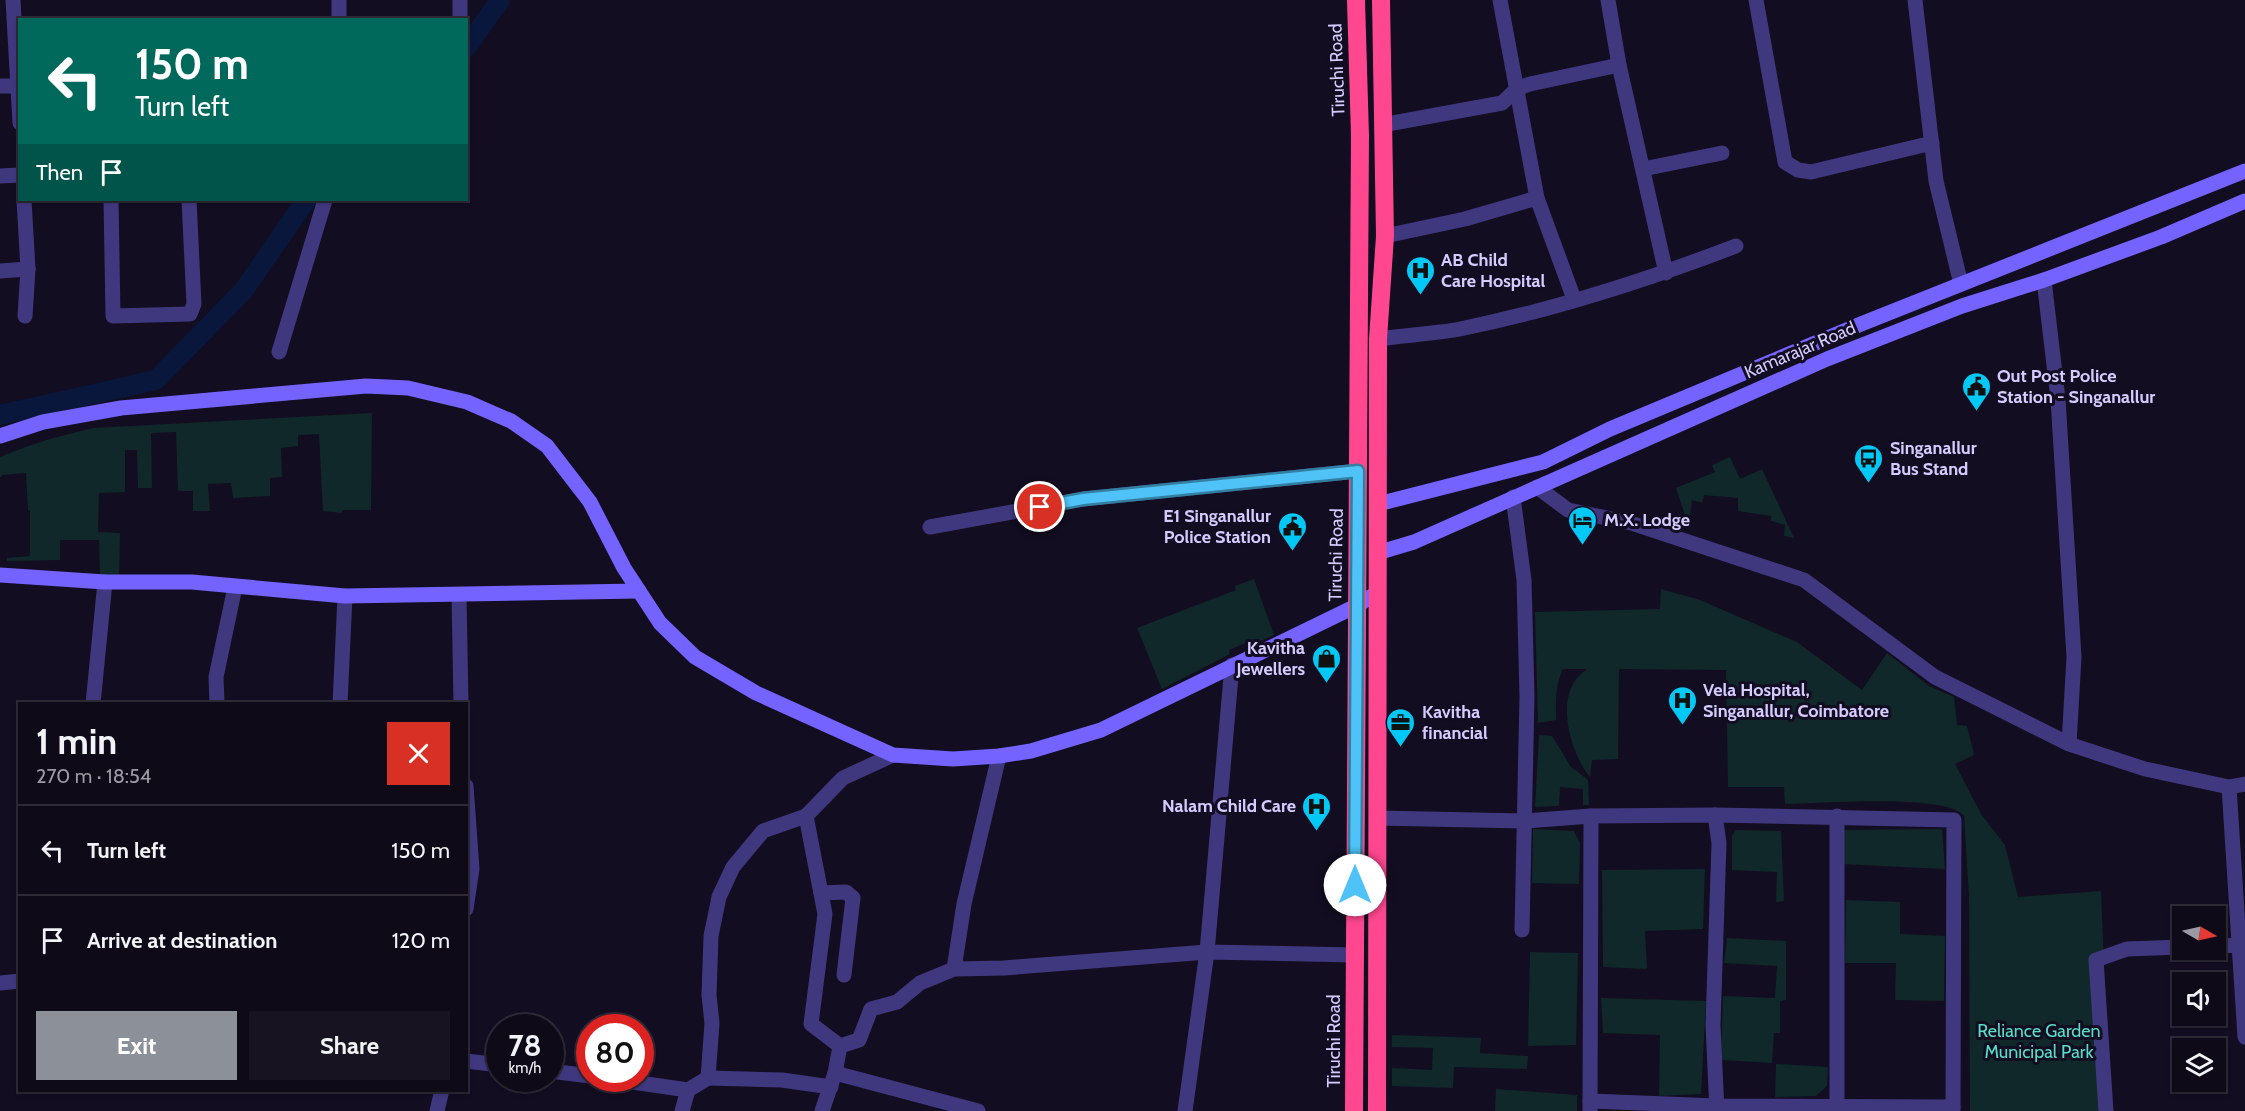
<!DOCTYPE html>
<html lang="en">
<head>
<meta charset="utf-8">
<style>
  body { margin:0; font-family:Cabin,sans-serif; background:#171321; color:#f1f3f6; height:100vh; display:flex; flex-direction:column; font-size:22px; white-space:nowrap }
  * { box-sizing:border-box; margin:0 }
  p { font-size:20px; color:#9b9aa2 }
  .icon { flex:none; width:33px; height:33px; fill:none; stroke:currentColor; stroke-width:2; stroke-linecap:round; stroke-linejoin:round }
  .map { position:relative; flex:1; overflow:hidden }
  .panel { position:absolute; left:18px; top:702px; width:450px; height:390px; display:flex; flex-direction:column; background:#0e0a18; border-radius:0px; box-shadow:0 2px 4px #0004,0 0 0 2px #2e2b37 }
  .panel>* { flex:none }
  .top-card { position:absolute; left:18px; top:18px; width:450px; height:183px; border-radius:0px; box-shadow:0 2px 4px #0004,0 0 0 2px #2e2b37; background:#00695c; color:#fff; overflow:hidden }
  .needle { width:39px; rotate:99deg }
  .controls { position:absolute; left:2172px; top:906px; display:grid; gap:12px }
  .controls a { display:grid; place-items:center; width:54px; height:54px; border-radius:0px; background:#0e0a18; box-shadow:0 2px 4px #0004,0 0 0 2px #2e2b37; font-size:30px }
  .speed { position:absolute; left:486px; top:1014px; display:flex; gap:12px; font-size:30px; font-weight:700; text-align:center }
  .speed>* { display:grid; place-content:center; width:78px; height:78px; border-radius:50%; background:#0e0a18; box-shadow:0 2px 4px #0004,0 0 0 2px #2e2b37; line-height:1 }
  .speed small { font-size:15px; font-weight:400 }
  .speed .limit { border:9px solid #d22; background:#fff; color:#111 }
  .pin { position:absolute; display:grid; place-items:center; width:51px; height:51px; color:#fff; margin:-26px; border:3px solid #fff; border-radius:50%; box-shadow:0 2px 6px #0007 }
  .me { position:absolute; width:66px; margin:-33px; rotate:0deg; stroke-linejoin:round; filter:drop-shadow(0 0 4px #0008) }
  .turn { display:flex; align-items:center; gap:21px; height:126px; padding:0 18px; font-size:27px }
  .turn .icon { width:78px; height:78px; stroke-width:2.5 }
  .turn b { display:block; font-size:42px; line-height:51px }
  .then { display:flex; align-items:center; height:57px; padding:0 18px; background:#0003; gap:12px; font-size:22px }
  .round { display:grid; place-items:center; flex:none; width:63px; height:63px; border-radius:0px; background:#171321 }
  .headline { display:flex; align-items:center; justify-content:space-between; height:102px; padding:0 18px }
  h1 { font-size:36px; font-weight:800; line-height:45px }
  .primary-button { display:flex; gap:12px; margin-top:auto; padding:12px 18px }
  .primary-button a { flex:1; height:69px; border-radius:0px; background:#8c9099; color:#fff; font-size:24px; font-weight:800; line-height:69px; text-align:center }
  .primary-button a+a { background:#171321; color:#f1f3f6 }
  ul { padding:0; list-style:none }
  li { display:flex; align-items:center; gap:18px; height:90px; padding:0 18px; border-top:2px solid #2e2b37 }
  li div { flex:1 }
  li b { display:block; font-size:22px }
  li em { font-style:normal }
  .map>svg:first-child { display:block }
  .green { fill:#10282a }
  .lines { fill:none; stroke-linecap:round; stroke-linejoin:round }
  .canal { stroke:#09173c; stroke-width:20 }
  .street { stroke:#40387f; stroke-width:15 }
  .secondary { stroke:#7463fe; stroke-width:15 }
  .highway { stroke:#fe478f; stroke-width:18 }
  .route-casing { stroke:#337fa1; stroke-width:15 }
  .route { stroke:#4fc3f7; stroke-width:10 }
  .labels { text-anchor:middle; stroke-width:6; stroke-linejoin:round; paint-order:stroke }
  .street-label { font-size:18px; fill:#d6cbff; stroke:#120d20 }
  .poi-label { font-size:18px; font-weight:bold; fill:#d6cbff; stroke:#120d20; text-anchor:start }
  .park-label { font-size:18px; fill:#58dec8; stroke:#120d20 }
</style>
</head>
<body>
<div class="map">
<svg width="2245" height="1111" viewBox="0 0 2245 1111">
  <rect width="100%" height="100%" fill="#120d20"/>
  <g class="green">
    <path d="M372,413L371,510H342V513L323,511L319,434L298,435V446L281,448L282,477L270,478V496L233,498L231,483L208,484L210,511H193V491H178L176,432L151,433L152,488H138L137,450H125V492L99,493L98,532L120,533L119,579L100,578L99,540H60V560L7,561V558L30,556V511L28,510L26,473L2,475L0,478V457C31,444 61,435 94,428Z"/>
    <polygon points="1730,457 1740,479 1762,469 1794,538 1784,536 1785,525 1771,521 1771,516 1738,511 1738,498 1704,495 1702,503 1692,500 1690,515 1685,515 1676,488 1715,472 1712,465"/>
    <polygon points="1254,579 1274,635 1256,643 1255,639 1229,650 1230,654 1162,689 1137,628 1236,590 1235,586"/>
    <path d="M1661,589L1700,600L1797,642L1862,690L1887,653L1929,686L1954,697L1957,725L1967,726L1974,755L1955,764L1981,814L2005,845L2018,897L2101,891L2110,1111H1970L1969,897L1964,816C1947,793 1817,804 1785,804L1784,787H1728L1726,670L1619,669L1618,759L1592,760L1590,777C1573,757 1559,712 1572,686C1575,679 1581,674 1587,669H1563C1555,685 1556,702 1556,720L1538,723L1535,612L1660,609Z"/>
    <polygon points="1539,735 1552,736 1571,767 1588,780 1589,805 1583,805 1583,789 1560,787 1559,806 1535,807"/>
    <polygon points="1533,829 1574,831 1580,843 1579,884 1532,883"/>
    <polygon points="1942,829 1945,869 1841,864 1842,830"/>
    <polygon points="1736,830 1781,831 1784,901 1776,902 1777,872 1732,870 1732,836"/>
    <polygon points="1705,869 1703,929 1645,931 1647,969 1603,967 1602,870"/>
    <polygon points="1846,900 1900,902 1900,934 1945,936 1944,1001 1895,1000 1896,963 1845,963"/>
    <polygon points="1727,938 1786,941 1786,1000 1780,1001 1780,1033 1774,1033 1772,1063 1721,1060 1723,996 1775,998 1777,966 1724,963"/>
    <polygon points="1530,952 1578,953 1576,1045 1528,1046"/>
    <polygon points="1601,998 1706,1001 1701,1094 1659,1096 1660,1035 1603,1033"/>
    <polygon points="1392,1035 1481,1038 1480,1053 1528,1056 1527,1069 1454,1067 1453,1088 1392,1086 1392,1068 1432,1070 1433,1048 1392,1047"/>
    <polygon points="1776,1064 1828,1067 1827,1086 1816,1096 1775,1097"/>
    <polygon points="1496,1089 1577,1095 1577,1111 1495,1111"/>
  </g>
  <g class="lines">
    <g class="canal">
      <polyline points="466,48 500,0"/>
      <polyline points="0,415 156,380 244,290 306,200"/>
    </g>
    <g class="street">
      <polyline points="13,0 20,123"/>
      <polyline points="1500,0 1537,198 1574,299"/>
      <polyline points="1608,0 1619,65 1666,273"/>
      <polyline points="1756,0 1785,162 1798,170 1811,172 1932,143"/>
      <polyline points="1915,0 1936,181 1961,284"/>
      <polyline points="339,20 339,0"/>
      <polyline points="460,20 460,0"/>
      <polyline points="0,86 17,86"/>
      <polyline points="1382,125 1502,103 1518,88 1530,84 1619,65"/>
      <polyline points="1643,169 1722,153"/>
      <polyline points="0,176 20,175"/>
      <polyline points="24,200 28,269 25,316"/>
      <polyline points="111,200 113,316 190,314 194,304 189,200"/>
      <polyline points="1385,236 1465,219 1537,198"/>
      <polyline points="0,271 28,269"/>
      <polyline points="2044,280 2058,399 2074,657 2069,744"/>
      <path d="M1378,339C1405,335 1433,334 1460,329C1554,310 1647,280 1736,246"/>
      <polyline points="279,352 325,200"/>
      <polyline points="1537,487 1568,510 1631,523 1804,580 1935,677 2069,744 2145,769 2229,787 2245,784"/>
      <polyline points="1513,497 1524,580 1527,696 1522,930"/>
      <polyline points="930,527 1083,499 1358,471"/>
      <polyline points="459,595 461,704"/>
      <polyline points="93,704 105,582"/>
      <polyline points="217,704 216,677 235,587"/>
      <polyline points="340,704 345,596"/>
      <polyline points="466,786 472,869 466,909"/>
      <polyline points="2229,787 2245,1037"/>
      <polyline points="1715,815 1719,843 1713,1025 1717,1111"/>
      <polyline points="806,816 825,914 811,1024 840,1046 835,1073 822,1111"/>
      <polyline points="1837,816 1837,1111"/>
      <polyline points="1377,818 1525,821 1591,816 1715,815 1954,820 1953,1111"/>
      <polyline points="821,893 846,892 853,898 844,975"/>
      <polyline points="2216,946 2245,945"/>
      <polyline points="954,969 964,904 999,756"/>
      <polyline points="0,983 20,981"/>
      <polyline points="840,1046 859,1040 871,1009 897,1002 920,983 954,969 1004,968 1207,952 1355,955"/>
      <polyline points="466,1061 500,1065"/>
      <polyline points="550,1071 590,1076"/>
      <polyline points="835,1073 978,1111"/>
      <polyline points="605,1078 688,1090"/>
      <polyline points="708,1078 782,1080 831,1087"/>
      <polyline points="1590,1101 1717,1106 1953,1107"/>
      <polyline points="437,1111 442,1090"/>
      <polyline points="682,1111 688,1090 708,1078 712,1023 709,995 711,936 719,897 733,867 763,831 806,816 843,778 893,755"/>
      <polyline points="1185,1111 1207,952 1232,665"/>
      <polyline points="1590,1111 1591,816"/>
      <polyline points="2106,1111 2096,960 2127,949 2182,947"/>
    </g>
    <g class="secondary">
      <polyline points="0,436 43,422 121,408 366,386 408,388 467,402 511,421 547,446 590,502 624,568 660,623 695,657 756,693 893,755 953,759 999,756 1031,751 1101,730 1356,606 1377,593"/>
      <polyline points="1378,504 1543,462 1610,429 1861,324 2245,171"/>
      <polyline points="1377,553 1414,542 1827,359 1962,306 2044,280 2161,237 2245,201"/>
      <polyline points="0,575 105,582 192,582 345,596 639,591"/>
    </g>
    <g class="highway">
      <polyline points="1354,1111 1360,136 1356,0"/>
      <polyline points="1377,1111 1378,339 1385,236 1381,0"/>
    </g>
  </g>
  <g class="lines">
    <defs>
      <polyline id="route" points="1040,507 1083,499 1358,471 1355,885"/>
    </defs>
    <use href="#route" class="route-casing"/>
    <use href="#route" class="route"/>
  </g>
  <defs>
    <symbol id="hospital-pin" viewBox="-11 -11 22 30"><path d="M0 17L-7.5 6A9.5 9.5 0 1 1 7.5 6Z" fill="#01c8f5" stroke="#120d20"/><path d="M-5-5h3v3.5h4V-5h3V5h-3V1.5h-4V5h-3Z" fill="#111"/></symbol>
    <symbol id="civic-pin" viewBox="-11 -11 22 30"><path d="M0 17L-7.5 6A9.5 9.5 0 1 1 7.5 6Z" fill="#01c8f5" stroke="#120d20"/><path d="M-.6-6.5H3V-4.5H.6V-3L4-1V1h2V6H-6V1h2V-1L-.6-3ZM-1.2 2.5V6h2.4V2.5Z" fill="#111"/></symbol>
    <symbol id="bus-pin" viewBox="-11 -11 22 30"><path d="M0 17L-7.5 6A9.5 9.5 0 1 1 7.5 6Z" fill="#01c8f5" stroke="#120d20"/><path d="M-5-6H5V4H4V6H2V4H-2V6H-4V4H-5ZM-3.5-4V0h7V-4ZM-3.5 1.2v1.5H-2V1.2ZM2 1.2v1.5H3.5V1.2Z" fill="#111"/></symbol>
    <symbol id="hotel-pin" viewBox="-11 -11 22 30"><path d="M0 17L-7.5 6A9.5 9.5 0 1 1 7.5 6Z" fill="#01c8f5" stroke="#120d20"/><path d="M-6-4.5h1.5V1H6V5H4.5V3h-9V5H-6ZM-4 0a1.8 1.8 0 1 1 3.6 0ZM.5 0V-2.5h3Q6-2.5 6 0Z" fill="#111"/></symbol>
    <symbol id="shop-pin" viewBox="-11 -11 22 30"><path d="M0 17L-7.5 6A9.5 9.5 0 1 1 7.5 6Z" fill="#01c8f5" stroke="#120d20"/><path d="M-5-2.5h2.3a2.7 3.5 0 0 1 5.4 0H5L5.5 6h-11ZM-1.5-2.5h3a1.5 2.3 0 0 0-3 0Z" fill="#111"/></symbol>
    <symbol id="office-pin" viewBox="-11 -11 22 30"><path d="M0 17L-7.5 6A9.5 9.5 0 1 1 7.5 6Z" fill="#01c8f5" stroke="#120d20"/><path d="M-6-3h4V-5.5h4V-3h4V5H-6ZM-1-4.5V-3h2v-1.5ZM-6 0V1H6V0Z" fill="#111"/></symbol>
  </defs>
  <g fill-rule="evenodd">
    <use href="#hospital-pin" x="1404" y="254" width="33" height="45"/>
    <use href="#civic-pin" x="1960" y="370" width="33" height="45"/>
    <use href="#bus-pin" x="1852" y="442" width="33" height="45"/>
    <use href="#hotel-pin" x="1566" y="504" width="33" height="45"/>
    <use href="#civic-pin" x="1276" y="510" width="33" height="45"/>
    <use href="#shop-pin" x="1310" y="642" width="33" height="45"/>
    <use href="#hospital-pin" x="1666" y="684" width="33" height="45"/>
    <use href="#office-pin" x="1384" y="706" width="33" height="45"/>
    <use href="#hospital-pin" x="1300" y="790" width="33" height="45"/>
  </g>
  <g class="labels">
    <g class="street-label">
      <text transform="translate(1337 70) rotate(-92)" y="6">Tiruchi Road</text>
      <text transform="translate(1800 350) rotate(-23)" y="6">Kamarajar Road</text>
      <text transform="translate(1336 555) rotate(-89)" y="6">Tiruchi Road</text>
      <text transform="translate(1334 1041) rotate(-90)" y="6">Tiruchi Road</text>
    </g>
    <g class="poi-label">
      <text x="1441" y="266">AB Child<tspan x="1441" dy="21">Care Hospital</tspan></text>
      <text x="1997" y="382">Out Post Police<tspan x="1997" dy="21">Station - Singanallur</tspan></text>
      <text x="1890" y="454">Singanallur<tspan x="1890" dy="21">Bus Stand</tspan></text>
      <text x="1271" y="522" text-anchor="end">E1 Singanallur<tspan x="1271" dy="21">Police Station</tspan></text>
      <text x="1604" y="526">M.X. Lodge</text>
      <text x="1305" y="654" text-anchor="end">Kavitha<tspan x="1305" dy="21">Jewellers</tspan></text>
      <text x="1703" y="696">Vela Hospital,<tspan x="1703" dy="21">Singanallur, Coimbatore</tspan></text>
      <text x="1422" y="718">Kavitha<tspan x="1422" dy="21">financial</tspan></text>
      <text x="1296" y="812" text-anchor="end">Nalam Child Care</text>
    </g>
    <g class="park-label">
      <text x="2039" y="1037">Reliance Garden<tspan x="2039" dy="21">Municipal Park</tspan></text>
    </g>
  </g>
</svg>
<div class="controls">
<a><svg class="needle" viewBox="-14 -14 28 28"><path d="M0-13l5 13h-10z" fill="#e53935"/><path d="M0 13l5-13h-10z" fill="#9b9aa2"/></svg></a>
<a><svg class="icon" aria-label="sound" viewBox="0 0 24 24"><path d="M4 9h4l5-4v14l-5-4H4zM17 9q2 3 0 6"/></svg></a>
<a><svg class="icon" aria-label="layers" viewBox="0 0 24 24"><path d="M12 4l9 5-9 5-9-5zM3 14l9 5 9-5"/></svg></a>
</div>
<div class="speed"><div>78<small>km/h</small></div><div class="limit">80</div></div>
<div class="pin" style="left:1040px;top:507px;background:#d93025"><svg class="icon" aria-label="arrive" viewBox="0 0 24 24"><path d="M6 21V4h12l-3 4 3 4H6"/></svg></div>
<svg class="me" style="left:1355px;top:885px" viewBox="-20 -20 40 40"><circle r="19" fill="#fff"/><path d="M0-13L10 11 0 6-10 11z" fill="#4fc3f7"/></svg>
<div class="top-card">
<div class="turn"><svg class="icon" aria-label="left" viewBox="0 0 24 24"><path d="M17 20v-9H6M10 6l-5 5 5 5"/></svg><div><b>150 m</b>Turn left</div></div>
<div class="then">Then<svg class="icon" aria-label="arrive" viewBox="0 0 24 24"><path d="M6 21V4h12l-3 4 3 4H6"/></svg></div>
</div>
<section class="panel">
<div class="headline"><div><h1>1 min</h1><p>270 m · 18:54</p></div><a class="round" style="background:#d93025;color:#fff"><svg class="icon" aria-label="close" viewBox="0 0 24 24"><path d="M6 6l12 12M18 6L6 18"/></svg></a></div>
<ul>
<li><svg class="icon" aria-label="left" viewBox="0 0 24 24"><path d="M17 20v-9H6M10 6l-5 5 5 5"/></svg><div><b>Turn left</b></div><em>150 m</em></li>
<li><svg class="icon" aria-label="arrive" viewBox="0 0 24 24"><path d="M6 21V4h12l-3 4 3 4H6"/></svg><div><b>Arrive at destination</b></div><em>120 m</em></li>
</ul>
<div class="primary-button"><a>Exit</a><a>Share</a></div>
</section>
</div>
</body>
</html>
